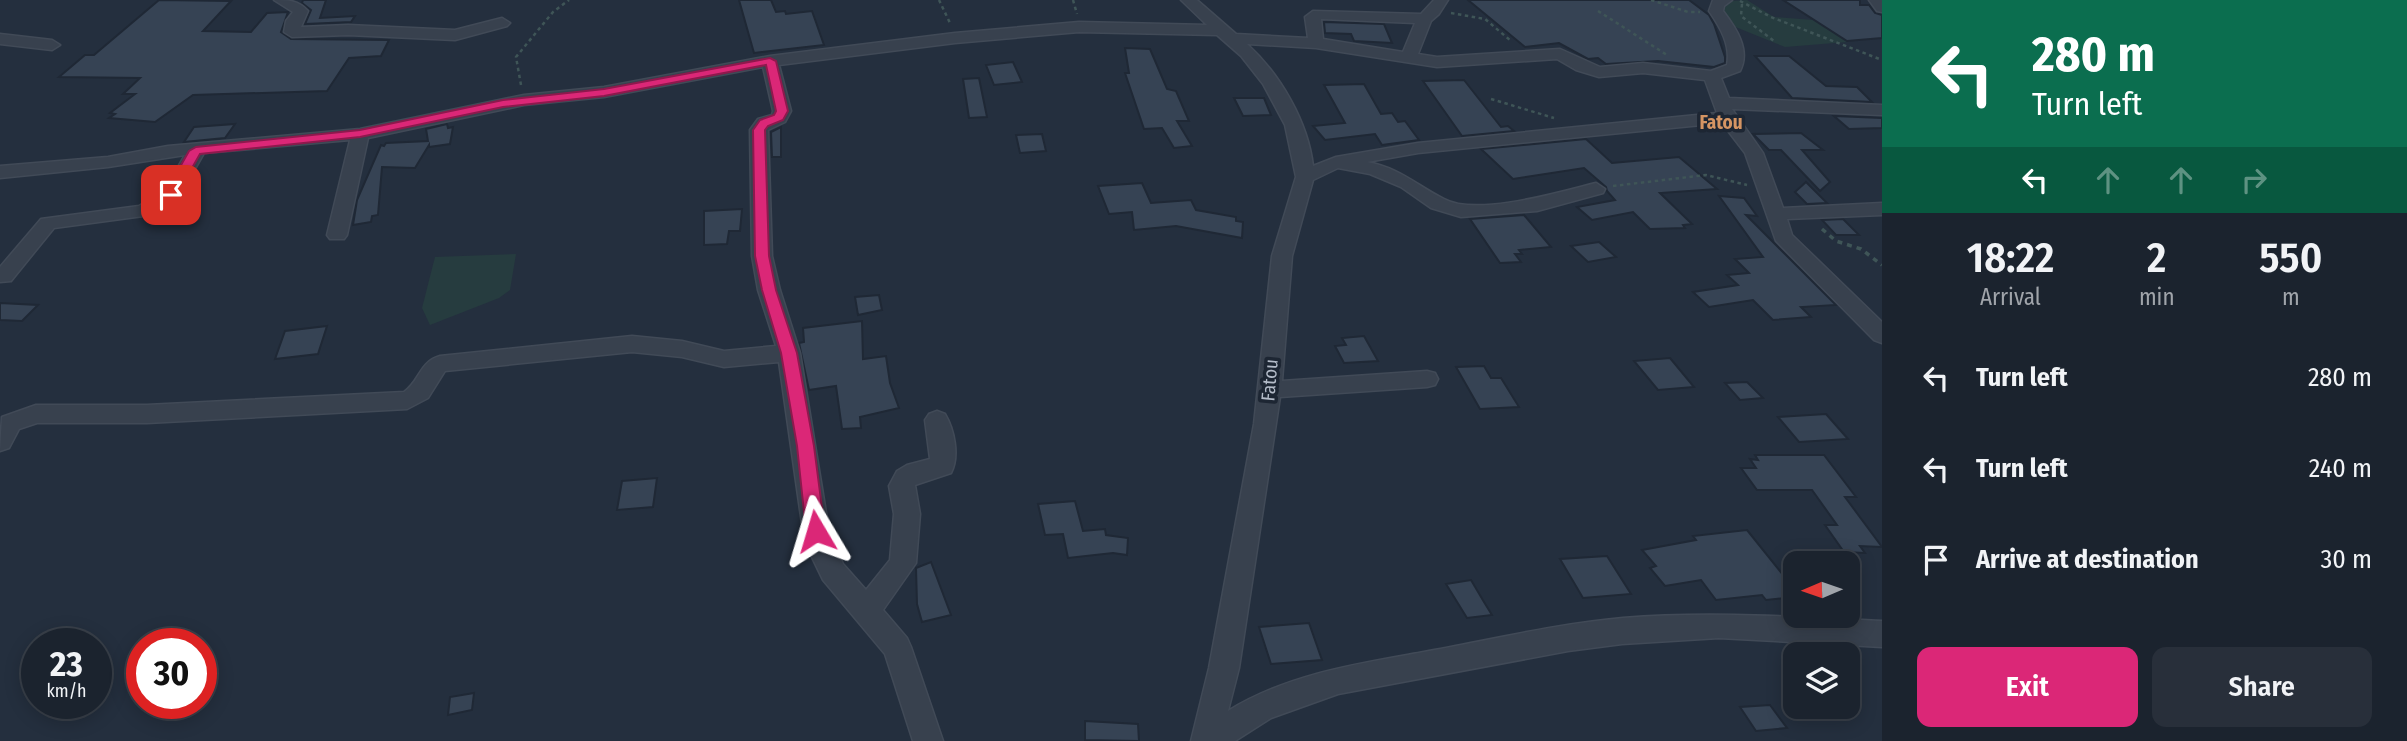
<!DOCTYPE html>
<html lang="en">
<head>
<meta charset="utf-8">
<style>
  body { margin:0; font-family:"Fira Sans Condensed",sans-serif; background:#282f3a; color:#f1f3f6; height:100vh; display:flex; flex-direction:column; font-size:26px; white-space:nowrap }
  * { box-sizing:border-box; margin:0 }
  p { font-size:23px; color:#a0a4aa }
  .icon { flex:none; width:38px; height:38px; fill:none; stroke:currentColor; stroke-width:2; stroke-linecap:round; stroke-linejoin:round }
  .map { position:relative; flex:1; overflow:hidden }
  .sheet { display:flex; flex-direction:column; background:#1b232e; width:525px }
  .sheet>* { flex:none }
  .top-card { background:#0b6e4f; color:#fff; overflow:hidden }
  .needle { width:46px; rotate:268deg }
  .controls { position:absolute; left:1783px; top:551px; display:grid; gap:14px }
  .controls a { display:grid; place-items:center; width:77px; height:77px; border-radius:14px; background:#1b232e; box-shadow:0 4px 18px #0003,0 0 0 2px #39404a; font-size:35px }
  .speed { position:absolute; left:21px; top:628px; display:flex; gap:14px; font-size:35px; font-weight:700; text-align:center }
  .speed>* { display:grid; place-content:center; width:91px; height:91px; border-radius:50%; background:#1b232e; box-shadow:0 4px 18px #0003,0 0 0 2px #39404a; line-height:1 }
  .speed small { font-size:18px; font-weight:400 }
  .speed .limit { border:10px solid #d22; background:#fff; color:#111 }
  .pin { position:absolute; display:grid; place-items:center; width:60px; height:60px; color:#fff; margin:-30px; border-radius:14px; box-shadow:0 4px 10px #0006 }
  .me { position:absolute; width:77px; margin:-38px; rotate:353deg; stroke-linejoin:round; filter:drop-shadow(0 0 5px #0008) }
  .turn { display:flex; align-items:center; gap:24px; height:147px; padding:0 35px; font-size:32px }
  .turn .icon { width:91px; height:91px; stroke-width:2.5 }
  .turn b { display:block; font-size:49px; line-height:60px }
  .lanes { display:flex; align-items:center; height:66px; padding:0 35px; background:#0003; justify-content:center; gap:35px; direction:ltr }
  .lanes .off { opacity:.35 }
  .eta { display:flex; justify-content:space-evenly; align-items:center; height:119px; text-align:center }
  .eta b { font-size:42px; font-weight:600; line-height:49px }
  .cta { display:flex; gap:14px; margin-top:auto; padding:14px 35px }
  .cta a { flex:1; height:80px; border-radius:14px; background:#db2777; color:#fff; font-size:28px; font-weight:600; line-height:80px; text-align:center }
  .cta a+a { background:#282f3a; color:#f1f3f6 }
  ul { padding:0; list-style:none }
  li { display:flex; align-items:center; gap:21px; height:91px; padding:0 35px }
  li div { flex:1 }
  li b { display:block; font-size:26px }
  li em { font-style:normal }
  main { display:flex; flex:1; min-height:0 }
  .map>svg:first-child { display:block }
  .green { fill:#263c3f }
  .building { fill:#364354; stroke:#1f2835; stroke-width:2 }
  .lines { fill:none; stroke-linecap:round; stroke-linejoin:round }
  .minor-casing { stroke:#414a57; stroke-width:3 }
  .path-far1 { stroke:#3f5557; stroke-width:2.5; stroke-dasharray:3.5 3.5; stroke-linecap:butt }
  .path { stroke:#3f5557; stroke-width:3.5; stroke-dasharray:5 5; stroke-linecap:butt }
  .minor { fill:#38414e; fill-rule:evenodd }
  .route { fill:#db2777; stroke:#8e194d; stroke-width:2 }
  .labels { text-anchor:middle; stroke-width:7; stroke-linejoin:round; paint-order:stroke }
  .far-quarter-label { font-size:19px; font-weight:bold; fill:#d59563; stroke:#1d2633 }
  .street-label { font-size:19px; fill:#b4bcc9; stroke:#1d2633 }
</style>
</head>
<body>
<main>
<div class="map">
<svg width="1882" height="741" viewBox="0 0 1882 741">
  <rect width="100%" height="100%" fill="#242f3e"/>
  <g class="green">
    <polygon points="1747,0 1774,17 1813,20 1847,42 1785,47 1733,26 1723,9 1732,1"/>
    <polygon points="516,254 510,290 499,298 430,325 422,308 435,257"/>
  </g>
  <g class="building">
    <polygon points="159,0 231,1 203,31 251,32 267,13 288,12 281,32 291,39 389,40 381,56 349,58 327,91 193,95 155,122 109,118 115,114 110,113 135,94 123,94 140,78 59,77 85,55 94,55"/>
    <polygon points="303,0 326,0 320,18 355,16 351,22 305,24 311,10 302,3"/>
    <polygon points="739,0 771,0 776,12 785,11 786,14 812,11 824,45 754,53"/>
    <polygon points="1468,0 1689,0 1709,15 1714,24 1725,57 1725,63 1714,67 1658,61 1606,64 1598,58 1588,59 1559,43 1525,47"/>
    <polygon points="1783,0 1860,0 1860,5 1869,5 1875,13 1882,15 1882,38 1847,41"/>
    <polygon points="1324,22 1384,24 1392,43 1354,41 1351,34 1325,33"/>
    <polygon points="1125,48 1150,49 1167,89 1176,91 1189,121 1177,121 1192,146 1174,148 1162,128 1144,129 1125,73 1129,73"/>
    <polygon points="1755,56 1789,56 1826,86 1857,87 1872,102 1792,98"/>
    <polygon points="1013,62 1022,82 994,85 986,65"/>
    <polygon points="979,78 987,117 969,118 963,79"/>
    <polygon points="1464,80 1501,127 1508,126 1514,131 1462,136 1423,81"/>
    <polygon points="1364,84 1381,114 1392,113 1398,122 1405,121 1419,140 1382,145 1375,134 1325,140 1313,126 1345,123 1324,85"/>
    <polygon points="1234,98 1264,98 1271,115 1243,116"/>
    <polygon points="1834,116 1882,118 1882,128 1849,129"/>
    <polygon points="235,124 225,138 184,142 194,127"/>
    <polygon points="447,124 448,128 453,127 450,144 429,147 429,145 415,168 382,167 378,215 372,216 371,222 353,225 357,200 381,145 384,146 386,143 428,141 426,129"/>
    <polygon points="781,127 781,157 772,157 771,132"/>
    <polygon points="1801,133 1823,150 1802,150 1830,182 1820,191 1781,150 1769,150 1753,134"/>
    <polygon points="1042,134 1046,151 1020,153 1016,135"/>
    <polygon points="1586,139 1612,163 1679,157 1717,189 1660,193 1692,224 1683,225 1685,228 1650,229 1633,212 1592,220 1577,207 1615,200 1607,191 1606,187 1584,168 1513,179 1481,149"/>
    <polygon points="1806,182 1827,203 1807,204 1795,192"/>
    <polygon points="1142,183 1151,203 1191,200 1196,210 1236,217 1236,221 1243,222 1242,238 1176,226 1134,230 1132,212 1109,214 1098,186"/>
    <polygon points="1719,196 1744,198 1757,216 1746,215 1836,305 1801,307 1811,317 1773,320 1753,300 1709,307 1693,292 1738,285 1727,275 1749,273 1735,259 1763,257"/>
    <polygon points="742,209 740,231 729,231 727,244 704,245 704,211"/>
    <polygon points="1524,215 1551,247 1519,250 1522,254 1515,254 1521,262 1500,263 1470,219"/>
    <polygon points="1843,219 1859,235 1836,235 1822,220"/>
    <polygon points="1599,242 1616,257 1588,262 1571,246"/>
    <polygon points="879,295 882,310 858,315 855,297"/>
    <polygon points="0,303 38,305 22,321 0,320"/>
    <polygon points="862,321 863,359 886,356 890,383 899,408 860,417 861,428 842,429 836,386 809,390 799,343 804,342 803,328"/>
    <polygon points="327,326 318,354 275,359 285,331"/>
    <polygon points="1364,336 1378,361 1344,363 1335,346 1346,345 1342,338"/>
    <polygon points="1670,358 1694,387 1658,390 1634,361"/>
    <polygon points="1484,366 1491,378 1501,378 1519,407 1480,409 1456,367"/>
    <polygon points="1747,382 1763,398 1740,400 1725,383"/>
    <polygon points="1826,414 1848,439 1799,442 1778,417"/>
    <polygon points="1755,455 1824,455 1856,497 1845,497 1882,547 1860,546 1865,553 1844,552 1825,525 1837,525 1812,490 1757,490 1741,468 1756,468 1750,459 1758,460"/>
    <polygon points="657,478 653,507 617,510 622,481"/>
    <polygon points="1075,501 1083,531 1105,529 1106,535 1128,538 1127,555 1113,553 1068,558 1063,534 1045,535 1038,504"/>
    <polygon points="1747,530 1796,591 1796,597 1766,600 1762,595 1716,600 1701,580 1665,586 1650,568 1656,566 1642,550 1696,540 1693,536"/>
    <polygon points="1607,556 1631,594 1583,598 1560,559"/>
    <polygon points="931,562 951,615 922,622 917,604 916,568"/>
    <polygon points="1471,580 1484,602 1492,615 1467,618 1446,584"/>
    <polygon points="1309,623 1322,660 1271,664 1259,627"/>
    <polygon points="474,693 472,710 448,715 450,697"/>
    <polygon points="1770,705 1787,728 1756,731 1740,707"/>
    <polygon points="1085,721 1138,724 1139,741 1085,740"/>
  </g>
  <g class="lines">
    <defs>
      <g id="minor">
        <path d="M274,0C288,0 298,0 308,11L301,27L348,25L455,30L502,18L510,23L507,26L455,40L348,35L292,37L284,32L286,21L293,12Z"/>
        <path d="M1181,0H1197L1236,34L1308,38L1305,17L1313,11L1421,14L1434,0H1448L1439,14L1431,21L1418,54L1437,57L1560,49L1600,67L1643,63L1711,71L1727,65C1731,45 1720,27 1709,11L1713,0H1732L1724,6L1723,11C1736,28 1751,50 1740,71L1721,78L1729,98L1882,105V115L1732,109L1763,153L1783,208L1882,203V215L1787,219L1792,235L1882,322V343L1874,340L1776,241L1745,153L1722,123L1418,153L1367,162C1400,168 1416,185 1444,199C1477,217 1560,192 1596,183L1605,189L1603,193L1537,211L1461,217L1431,208L1401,187L1370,174L1338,168L1313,180L1292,256L1282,381L1427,371L1435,373L1438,379L1435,385L1427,387L1280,397L1239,668L1228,711C1288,674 1357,664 1424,652C1490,640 1556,624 1623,618C1709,611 1795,617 1882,621V647L1719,638L1622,644L1568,651L1338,694L1271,718L1235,741H1191L1209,668L1254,424L1272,256L1296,177L1285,125L1263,84L1241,56L1217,35L1079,32L955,43L779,65L791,111L785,122L768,130L772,256L780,290L800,353L829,531L843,564L866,590L890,560L894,514L889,486L897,471L907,465L930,459L925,420L929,414L937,411L945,414C954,429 960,456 951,473L915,485L920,514L916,563L883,610L907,638L911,647L943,741H913L885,654L823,580L809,551L803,531L779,362L724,367L682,357L632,352L445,371L428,398L407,409L147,423H37L19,429L9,448L0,451L2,417L36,405H147L404,392C420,381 419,362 440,356L632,336L682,341L724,351L776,346L758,290L752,256L750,130L758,119L772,115L773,111L763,67L604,97L524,105L368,138L347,235L344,239H330L327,235L350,140L204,153L178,199L151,215L54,228L11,281L0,282V267L41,219L139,206L164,191L185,155L108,167L0,178V166L108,157L168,146L360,129L524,95L604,87L770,56L955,33L1079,22L1207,25ZM1321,19L1415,23L1403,52L1323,39ZM1247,44L1316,48L1437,67L1557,59L1576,70L1599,77L1643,73L1705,80L1717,113L1418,143L1336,157L1313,166C1308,122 1280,74 1247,44Z"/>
        <polygon points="1869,0 1882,0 1882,12 1877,11"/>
        <polygon points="0,34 52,40 60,45 52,50 0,44"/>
      </g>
    </defs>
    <use href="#minor" class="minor-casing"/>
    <g class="path-far1">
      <polyline points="939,0 950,23"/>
      <polyline points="1073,0 1077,14"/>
      <polyline points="1651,0 1688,12 1700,12"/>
      <polyline points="1740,1 1771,17 1882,60"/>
      <polyline points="1742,4 1741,16 1774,41"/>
      <polyline points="1598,11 1667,55"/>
      <polyline points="1451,13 1485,19 1511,41"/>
      <polyline points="521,85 516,57 553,12 569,0"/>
      <polyline points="1491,99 1554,118"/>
      <polyline points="1613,186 1706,175 1747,185"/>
    </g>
    <polyline class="path" points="1822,229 1836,241 1861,249 1882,265"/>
    <use href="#minor" class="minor"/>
  </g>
  <polygon class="route" points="770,58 776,61 788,111 783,120 768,126 765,130 769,256 776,290 797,353 814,446 825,531 822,536 816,539 809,536 806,531 797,446 781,353 762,290 755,256 753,130 760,120 774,115 776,111 766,65 604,96 503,107 360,137 200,154 175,198 171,199 164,195 189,151 196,147 360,130 503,100 604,89"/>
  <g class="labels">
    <g class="far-quarter-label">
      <text x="1721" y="129">Fatou</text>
    </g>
    <g class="street-label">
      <text transform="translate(1269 380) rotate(-85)" y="7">Fatou</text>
    </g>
  </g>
</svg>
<div class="controls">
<a><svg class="needle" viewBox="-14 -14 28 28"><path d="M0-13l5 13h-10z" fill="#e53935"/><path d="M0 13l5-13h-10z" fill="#a0a4aa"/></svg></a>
<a><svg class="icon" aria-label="layers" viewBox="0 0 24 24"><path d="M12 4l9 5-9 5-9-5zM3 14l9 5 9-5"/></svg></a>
</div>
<div class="speed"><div>23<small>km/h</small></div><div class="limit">30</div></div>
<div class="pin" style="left:171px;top:195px;background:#d93025"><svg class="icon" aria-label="arrive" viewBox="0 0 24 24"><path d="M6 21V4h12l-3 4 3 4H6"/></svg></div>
<svg class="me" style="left:816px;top:531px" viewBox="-20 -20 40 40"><path d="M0-17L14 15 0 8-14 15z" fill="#db2777" stroke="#fff" stroke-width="4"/></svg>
</div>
<section class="sheet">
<div class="top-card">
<div class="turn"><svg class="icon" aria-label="left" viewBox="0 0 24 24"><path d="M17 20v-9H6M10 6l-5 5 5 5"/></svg><div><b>280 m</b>Turn left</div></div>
<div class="lanes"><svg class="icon" aria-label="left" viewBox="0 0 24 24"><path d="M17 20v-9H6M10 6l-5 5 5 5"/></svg><svg class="icon off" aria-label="ahead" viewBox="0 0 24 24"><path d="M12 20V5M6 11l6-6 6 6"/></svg><svg class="icon off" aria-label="ahead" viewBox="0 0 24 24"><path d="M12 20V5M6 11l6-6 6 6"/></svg><svg class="icon off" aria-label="right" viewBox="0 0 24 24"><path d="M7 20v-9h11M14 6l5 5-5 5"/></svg></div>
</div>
<div class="eta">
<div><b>18:22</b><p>Arrival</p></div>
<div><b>2</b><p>min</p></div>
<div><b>550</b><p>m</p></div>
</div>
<ul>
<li><svg class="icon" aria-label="left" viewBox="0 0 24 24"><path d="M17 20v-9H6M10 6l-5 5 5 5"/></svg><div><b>Turn left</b></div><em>280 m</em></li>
<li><svg class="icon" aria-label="left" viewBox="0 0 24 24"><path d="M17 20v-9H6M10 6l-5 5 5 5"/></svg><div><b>Turn left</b></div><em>240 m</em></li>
<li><svg class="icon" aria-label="arrive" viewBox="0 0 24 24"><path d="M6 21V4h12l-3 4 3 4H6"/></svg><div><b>Arrive at destination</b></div><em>30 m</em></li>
</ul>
<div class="cta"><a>Exit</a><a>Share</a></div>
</section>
</main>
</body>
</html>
